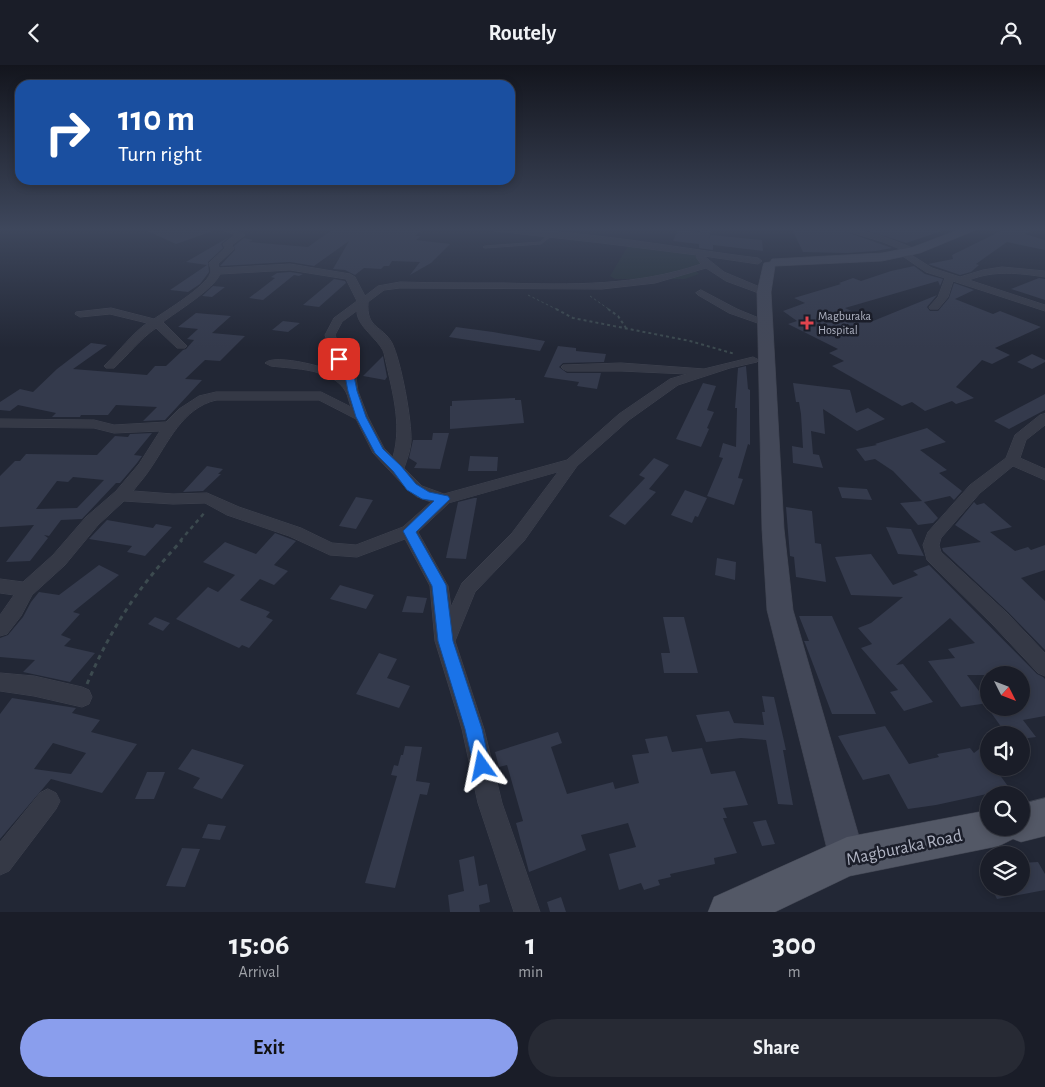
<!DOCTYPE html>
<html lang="en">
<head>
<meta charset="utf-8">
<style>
  body { margin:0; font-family:"Alegreya Sans",sans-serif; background:#272a34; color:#f1f3f6; height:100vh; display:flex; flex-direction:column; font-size:19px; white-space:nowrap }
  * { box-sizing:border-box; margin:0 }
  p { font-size:16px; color:#9fa2a8 }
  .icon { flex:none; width:28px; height:28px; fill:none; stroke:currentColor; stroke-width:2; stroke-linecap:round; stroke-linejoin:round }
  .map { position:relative; height:847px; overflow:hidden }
  .side { display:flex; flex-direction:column; background:#1a1d28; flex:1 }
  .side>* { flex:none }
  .top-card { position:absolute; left:15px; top:15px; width:500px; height:105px; border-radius:15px; box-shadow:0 2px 8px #0003,0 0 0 1px #383b45; background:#1a4fa0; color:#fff; overflow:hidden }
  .needle { width:32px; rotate:132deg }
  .fabs { position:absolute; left:980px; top:601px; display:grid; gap:10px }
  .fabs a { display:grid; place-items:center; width:50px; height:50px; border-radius:50%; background:#1a1d28; box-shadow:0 2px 8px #0003,0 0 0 1px #383b45; font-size:25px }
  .pin { position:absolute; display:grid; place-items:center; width:42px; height:42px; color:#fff; margin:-21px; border-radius:10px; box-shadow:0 2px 8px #0006 }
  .me { position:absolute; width:55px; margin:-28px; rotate:348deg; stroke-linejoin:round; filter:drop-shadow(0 0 4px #0008) }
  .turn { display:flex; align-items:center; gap:18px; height:105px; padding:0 20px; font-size:22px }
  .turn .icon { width:65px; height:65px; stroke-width:2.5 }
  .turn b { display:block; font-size:35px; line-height:42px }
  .eta { display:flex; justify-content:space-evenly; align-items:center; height:85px; text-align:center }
  .eta b { font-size:30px; font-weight:700; line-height:35px }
  .cta { display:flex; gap:10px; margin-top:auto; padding:10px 20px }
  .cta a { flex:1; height:58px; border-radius:30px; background:#8a9eed; color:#111; font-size:20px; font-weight:700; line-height:58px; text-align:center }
  .cta a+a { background:#272a34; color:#f1f3f6 }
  header { display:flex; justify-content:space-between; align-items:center; height:65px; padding:0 20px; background:#1a1d28; font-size:22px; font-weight:700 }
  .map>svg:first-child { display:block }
  .green { fill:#243136 }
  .building { fill:#343a4c; fill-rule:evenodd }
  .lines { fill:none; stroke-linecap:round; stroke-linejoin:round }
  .lane-casing { stroke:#3e424f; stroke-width:1 }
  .street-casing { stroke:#3e424f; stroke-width:1 }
  .secondary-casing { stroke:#3e424f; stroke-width:1 }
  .primary-casing { stroke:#3e424f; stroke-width:1 }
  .path-far3 { stroke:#3c4a4f; stroke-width:1; stroke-dasharray:2.5 2.5; stroke-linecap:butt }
  .path-far2 { stroke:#3c4a4f; stroke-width:2; stroke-dasharray:3 3; stroke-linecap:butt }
  .path-far1 { stroke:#3c4a4f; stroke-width:2.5; stroke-dasharray:4 4; stroke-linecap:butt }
  .path { stroke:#3c4a4f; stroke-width:3; stroke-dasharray:4.5 4.5; stroke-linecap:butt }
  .lane { fill:#353946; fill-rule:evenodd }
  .street { fill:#353946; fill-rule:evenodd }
  .secondary { fill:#434858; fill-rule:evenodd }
  .primary { fill:#535866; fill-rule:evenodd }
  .route { fill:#1a73e8; stroke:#114b97 }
  .health-dot { fill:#e0444e; stroke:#1b1e2a; stroke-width:2 }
  .labels { text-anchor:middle; stroke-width:5; stroke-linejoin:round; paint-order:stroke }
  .far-poi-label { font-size:12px; fill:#afb3c2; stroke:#1b1e2a; text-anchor:start }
  .near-street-label { font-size:18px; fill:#afb3c2; stroke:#1b1e2a }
</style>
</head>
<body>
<header><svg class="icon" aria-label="back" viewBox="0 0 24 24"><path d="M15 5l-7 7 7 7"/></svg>Routely<svg class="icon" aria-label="person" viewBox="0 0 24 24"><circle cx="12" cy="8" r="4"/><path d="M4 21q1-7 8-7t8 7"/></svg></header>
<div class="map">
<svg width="1045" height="847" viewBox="0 0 1045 847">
  <rect width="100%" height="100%" fill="#222735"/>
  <polygon class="green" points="628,181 694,189 702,200 692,202 699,209 685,214 615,214 610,211"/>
  <g class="building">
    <polygon points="143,164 213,164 213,166 176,179"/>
    <polygon points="333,164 423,164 415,171 421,171 416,175 450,179 431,198 410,210 420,197 392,196 389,201 384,201 381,204 364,203 355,210 345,205 333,204 349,176 314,201 290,197 220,201 235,185 234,181 244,173 253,175 249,177 308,182"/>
    <polygon points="700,164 711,165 709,174 711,170 762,175 763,186 713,180 713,185 699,183 699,179 673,176 678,165 700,167"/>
    <polygon points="792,164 838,164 892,183 876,186 847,188 803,187"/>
    <polygon points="862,164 942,164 942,166 906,178"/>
    <polygon points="1005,164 1035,164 1025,169 1045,175 1045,185 1007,177 976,199 979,200 971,207 960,210 928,199 953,194 952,190"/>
    <polygon points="229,172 221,179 223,183 208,197 209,207 200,219 188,227 170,225 207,200 186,197"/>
    <polygon points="914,201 925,209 943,214 940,221 938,216 845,243 873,256 937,230 927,242 930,246 938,246 949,233 954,218 974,225 955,234 993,249 1000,246 1041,262 995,283 1010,290 992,299 982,295 956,322 974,333 956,339 952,336 925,346 912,337 902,341 832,301 844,296 829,288 838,284 788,259 797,256 783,246 805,238 794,233 841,219 839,218 853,213 861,216 891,206"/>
    <polygon points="290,207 303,209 299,211 294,210 263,235 249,233 275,213 271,212 277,208"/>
    <polygon points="1039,213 1045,214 1045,235 1011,224"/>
    <polygon points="334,214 345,216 346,218 319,242 303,240"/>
    <polygon points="213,221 225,222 212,232 202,231"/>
    <polygon points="196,248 231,251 212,268 245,271 220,296 205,295 185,314 202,315 165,355 143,356 157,342 116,340 108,350 81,350 80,352 52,352 56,348 18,340 10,346 0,345 0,337 20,324 33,327 57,304 91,278 107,280 73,304 147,310 155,301 166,301 183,285 186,284 194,275 187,274 198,264 178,262"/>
    <polygon points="283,256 300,258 288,267 272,265"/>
    <polygon points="456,262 493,267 545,276 540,286 449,272"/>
    <polygon points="558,281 576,283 576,286 606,289 604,297 563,298 559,302 567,308 601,308 597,324 577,321 579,317 544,312"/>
    <polygon points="1032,289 1045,295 1045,297 1032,304 1017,297"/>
    <polygon points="383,291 387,312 385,315 363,311"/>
    <polygon points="746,301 748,324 750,325 750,380 748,379 738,413 743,414 734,440 707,431 723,393 719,392 723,378 736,382 737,343 735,343 738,303"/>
    <polygon points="703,318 716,321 707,345 714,347 707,363 709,364 701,382 676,374"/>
    <polygon points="793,318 850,325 856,348 868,343 885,354 857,366 823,344 825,369 811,366 813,389 819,390 823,403 793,398 792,381 803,383 801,349 799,337 796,337"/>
    <polygon points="1045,329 1045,345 1009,364 994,356"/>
    <polygon points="515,333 515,335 521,335 524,358 450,364 450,341 452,341 452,336"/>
    <polygon points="927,363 946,377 920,385 947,405 939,408 962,426 954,435 950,431 924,437 938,453 933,458 918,460 900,438 922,436 893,406 875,394 865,396 856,384 877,380 875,379"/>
    <path d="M152,368L134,390L142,391L137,398L120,418H116L82,454L61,455L49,471L44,470L48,473L30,496L6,497L34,460L0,462V411L15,396H20L26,389L97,390L115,371L128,372L130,369ZM73,412L104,415L77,443L36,444L57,416L68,417Z"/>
    <polygon points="433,368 449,368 440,404 414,403 417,398 409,393 413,375 432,375"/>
    <polygon points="470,391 498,392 497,406 468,406"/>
    <polygon points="654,393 669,400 649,424 656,427 625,460 609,451 645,413 639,410"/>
    <polygon points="207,401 223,404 218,409 221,409 203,426 183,427"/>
    <polygon points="838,422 867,424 872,435 842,433"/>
    <polygon points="685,425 707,433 698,452 695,451 692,458 671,450"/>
    <polygon points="356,432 373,435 356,464 339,461"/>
    <polygon points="474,433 477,433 466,494 446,493 458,437"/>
    <polygon points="974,437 977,440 984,438 1012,462 990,467 1015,486 1028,482 1031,485 1045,480 1045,505 1021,513 1045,536 1045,585 1008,547 943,486 942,483 981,477 955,460"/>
    <polygon points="786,442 812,446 815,478 821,479 826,517 796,512 794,492 790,491"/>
    <polygon points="107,455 153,463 156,459 172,462 145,491 127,487 132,481 89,474"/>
    <polygon points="886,462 911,464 924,491 898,489"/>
    <polygon points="275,468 296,476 274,500 288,506 274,520 260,514 240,535 270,547 266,552 273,555 249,583 242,580 239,583 176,554 208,522 218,527 235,510 203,497 225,477 256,489"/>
    <polygon points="871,489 893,520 918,510 913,506 929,500 1037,609 1043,612 1045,614 1045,651 1023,655 1036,672 1021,674 1021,670 1007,670 987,642 1021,642 1021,610 967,610 988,638 961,642 928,596 955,593 948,584 975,578 950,553 896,600 903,599 933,637 904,646 890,627 898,625 861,583 872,579 858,563 871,558 903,532 851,530 835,492"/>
    <polygon points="717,493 736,497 735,515 715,510"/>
    <polygon points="99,500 119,510 73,547 80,549 61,570 71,574 64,581 95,588 70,617 23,607 35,595 0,592 0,573 8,570 23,552 31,537 39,527 59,530"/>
    <polygon points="340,520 374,530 366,544 330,534"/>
    <polygon points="407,531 427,533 423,548 402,547"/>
    <polygon points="799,551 832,551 876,649 832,649 805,578 804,576 809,576"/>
    <polygon points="155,552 170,558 163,566 148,559"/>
    <polygon points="663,552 684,552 698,608 664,608 661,588 670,588"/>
    <polygon points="379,588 397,594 387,613 410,621 399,643 356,629"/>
    <polygon points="762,631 774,632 784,676 786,685 783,685 793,740 778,739 766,675 741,673 706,677 696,650 729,646 734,658 764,660 762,647 765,647"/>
    <path d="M12,633L76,643L72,648L100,655L91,667L137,679L102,728L51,714L0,774V649ZM53,678L86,688L71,709L34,704Z"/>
    <polygon points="885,661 909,699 939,692 937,689 970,683 974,688 983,681 989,689 989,702 994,702 1010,724 936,740 908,744 889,709 863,715 838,671"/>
    <polygon points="558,667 562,678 551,682 567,729 613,717 615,724 639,718 632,690 649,688 645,674 667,671 672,687 702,683 711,709 735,706 748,740 723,743 727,753 723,753 737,788 714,793 715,799 670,809 671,812 658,815 660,820 644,825 641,818 619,825 609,789 636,782 628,758 581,770 586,785 529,807 516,758 523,756 507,700 499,702 495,687"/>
    <polygon points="405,681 422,682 416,716 430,718 427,730 420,729 395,823 365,818 397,711 391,710 394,700 398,701 401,690 403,690"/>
    <polygon points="192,684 244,700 222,734 193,723 200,713 178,704"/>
    <polygon points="147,707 165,707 154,734 135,734"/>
    <polygon points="766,755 775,779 762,781 753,757"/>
    <polygon points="208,759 226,761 220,775 202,773"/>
    <polygon points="182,783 200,784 185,822 166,821"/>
    <polygon points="474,791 479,821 487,819 490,837 479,840 480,847 450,847 448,830 464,826 459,795"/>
    <polygon points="1038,797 1045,809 1045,825 997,834 991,822 1021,822 1021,798"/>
    <polygon points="561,832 566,847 550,847 547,837"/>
  </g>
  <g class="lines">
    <defs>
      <polygon id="lane" points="548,170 551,171 541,179 485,183 483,182 485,181 540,177"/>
      <g id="street">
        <path d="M220,164H233L245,170L232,180L234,184L218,199L219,203L290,199L350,209L355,212L365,231L378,221L400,217C435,218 469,218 504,218C571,220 637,221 701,199L696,192L697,190L602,178L495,166L491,164C580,164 670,182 758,193L762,196L758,199L704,191L724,207L767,225V229L764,230L726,216L706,203L655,218L602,224L400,223L384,225L368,237C366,264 382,260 392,278C401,296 412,356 411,377C410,386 407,395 404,403L422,421L444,429L567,395L619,349L670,314L687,309L621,306H567L563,304L561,302L563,300L621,298L704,304L753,292L759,295L757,297L730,303L678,320L629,355L577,401L524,476L475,527L455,576L484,664L502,738L540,847H514L478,738L462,664L435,576L430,521L405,474L357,492L330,490L289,471L227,450L205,438L173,439L124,436L98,460L65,500L32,530L21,551L7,569L0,571V550L14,530L0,528V514L23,517L53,490L86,452L116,426L139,399L160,366L114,368L94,363L0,362V354L94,355L114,360L166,357L179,344L199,331L216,327H321L351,342C349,337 348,331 346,327C333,303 294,304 271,301L265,298C275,288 332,303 344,311L343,306L333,294L325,270L334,253L357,236L346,214L290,205L220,209C214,224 176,247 163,257L187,281L185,283H177L156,263C140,274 128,290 114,303H106L104,301L106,299C120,285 132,269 147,258L110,249L80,252L75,249L76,247L111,243L154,254C167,245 205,222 210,209C212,205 210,202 209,198L225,183L223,179L235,170ZM357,246C356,261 379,274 384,288C391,322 403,358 393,392L384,383L368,352L358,326L355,306L344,293L335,270L342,257ZM216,335H319L356,354L373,388L407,424L417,432L431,437L403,462L356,480L332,478L301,463L239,442L207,428L173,429L133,426C139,418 145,412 150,404C168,378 182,343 216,335ZM558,407L512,468L462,518L451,542L448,521L418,467L449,438Z"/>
        <path d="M840,164C867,164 891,174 915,184V188L905,186L932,203L960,212L983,205L1002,202L1045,206V212C1019,208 994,205 969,215L1045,240V246L953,216L948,232L938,244H930L929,242L938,232L945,213L926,207L898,188L905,186L883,177Z"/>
        <polygon points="701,225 737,244 771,258 766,261 729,248 698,230 696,228"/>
        <polygon points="1045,349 1045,360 1026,375 1020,393 1045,404 1045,415 1013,401 980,428 941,473 939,480 941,487 1007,548 1045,588 1045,611 1038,608 993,560 927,495 923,480 928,467 970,420 1006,393 1015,370 1040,350"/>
        <polygon points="0,608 34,611 82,622 89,625 92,632 89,639 82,642 34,631 0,626"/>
        <polygon points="48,724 56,728 60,736 56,744 9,806 0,810 0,777 40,728"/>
      </g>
      <polygon id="secondary" points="961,164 978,164 920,188 882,196 775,201 771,227 784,464 793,545 865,792 859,804 847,810 835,804 829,792 767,545 762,464 757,227 763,201 764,198 770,197 772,194 882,188 913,182"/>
      <polygon id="primary" points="1045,733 1045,771 1021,777 1013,774 999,781 850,811 775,847 708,847 714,832 847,772 989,745 989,762 1021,762 1021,739"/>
    </defs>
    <use href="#lane" class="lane-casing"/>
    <use href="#street" class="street-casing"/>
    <use href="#secondary" class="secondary-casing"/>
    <use href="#primary" class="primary-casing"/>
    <g class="path-far3">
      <polyline points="528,230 558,245"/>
      <polyline points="590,231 610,245"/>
    </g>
    <g class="path-far2">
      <polyline points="556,244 573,253 690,276 735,289"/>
      <polyline points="608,244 618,251 626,263"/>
    </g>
    <polyline class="path-far1" points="180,476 206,446"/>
    <path class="path" d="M87,619C113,559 138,523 182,475"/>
    <use href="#lane" class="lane"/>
    <use href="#street" class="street"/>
    <use href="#secondary" class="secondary"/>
    <use href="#primary" class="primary"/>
  </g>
  <linearGradient id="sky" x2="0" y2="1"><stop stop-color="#13151d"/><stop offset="0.58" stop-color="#3e475c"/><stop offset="1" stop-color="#3e475c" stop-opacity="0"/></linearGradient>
  <rect width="1045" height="283" fill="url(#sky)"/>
  <polygon class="route" points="339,291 342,292 353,306 357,326 366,352 383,384 401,401 416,419 429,427 448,431 450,434 416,467 446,520 453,576 482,664 490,701 488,707 482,709 475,707 465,664 438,576 432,521 403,466 434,436 422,434 407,425 393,406 375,388 356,352 348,326 344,306 335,294"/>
  <path class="health-dot" d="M804.5 250.5h5v5h5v5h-5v5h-5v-5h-5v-5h5z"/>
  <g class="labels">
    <g class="far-poi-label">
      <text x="818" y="255">Magburaka<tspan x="818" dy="14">Hospital</tspan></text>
    </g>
    <g class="near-street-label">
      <text transform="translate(904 782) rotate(-12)" y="6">Magburaka Road</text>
    </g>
  </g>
</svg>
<div class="fabs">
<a><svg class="needle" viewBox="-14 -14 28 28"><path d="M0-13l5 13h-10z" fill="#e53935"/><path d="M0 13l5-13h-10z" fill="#9fa2a8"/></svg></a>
<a><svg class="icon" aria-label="sound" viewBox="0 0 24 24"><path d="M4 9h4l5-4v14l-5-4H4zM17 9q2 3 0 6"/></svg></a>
<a><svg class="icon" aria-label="search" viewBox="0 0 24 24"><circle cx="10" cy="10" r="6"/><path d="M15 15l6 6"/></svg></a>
<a><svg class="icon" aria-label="layers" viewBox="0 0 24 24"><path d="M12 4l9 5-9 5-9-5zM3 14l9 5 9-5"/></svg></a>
</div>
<div class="pin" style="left:339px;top:294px;background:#d93025"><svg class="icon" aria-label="arrive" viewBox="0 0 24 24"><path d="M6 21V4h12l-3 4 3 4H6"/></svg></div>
<svg class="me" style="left:482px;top:701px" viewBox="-20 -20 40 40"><path d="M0-17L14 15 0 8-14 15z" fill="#1a73e8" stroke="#fff" stroke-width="4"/></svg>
<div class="top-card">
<div class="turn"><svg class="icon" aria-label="right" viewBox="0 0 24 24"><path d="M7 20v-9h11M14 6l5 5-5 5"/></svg><div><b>110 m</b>Turn right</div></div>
</div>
</div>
<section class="side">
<div class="eta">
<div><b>15:06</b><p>Arrival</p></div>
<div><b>1</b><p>min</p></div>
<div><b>300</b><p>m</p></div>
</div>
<div class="cta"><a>Exit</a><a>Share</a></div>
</section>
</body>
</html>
